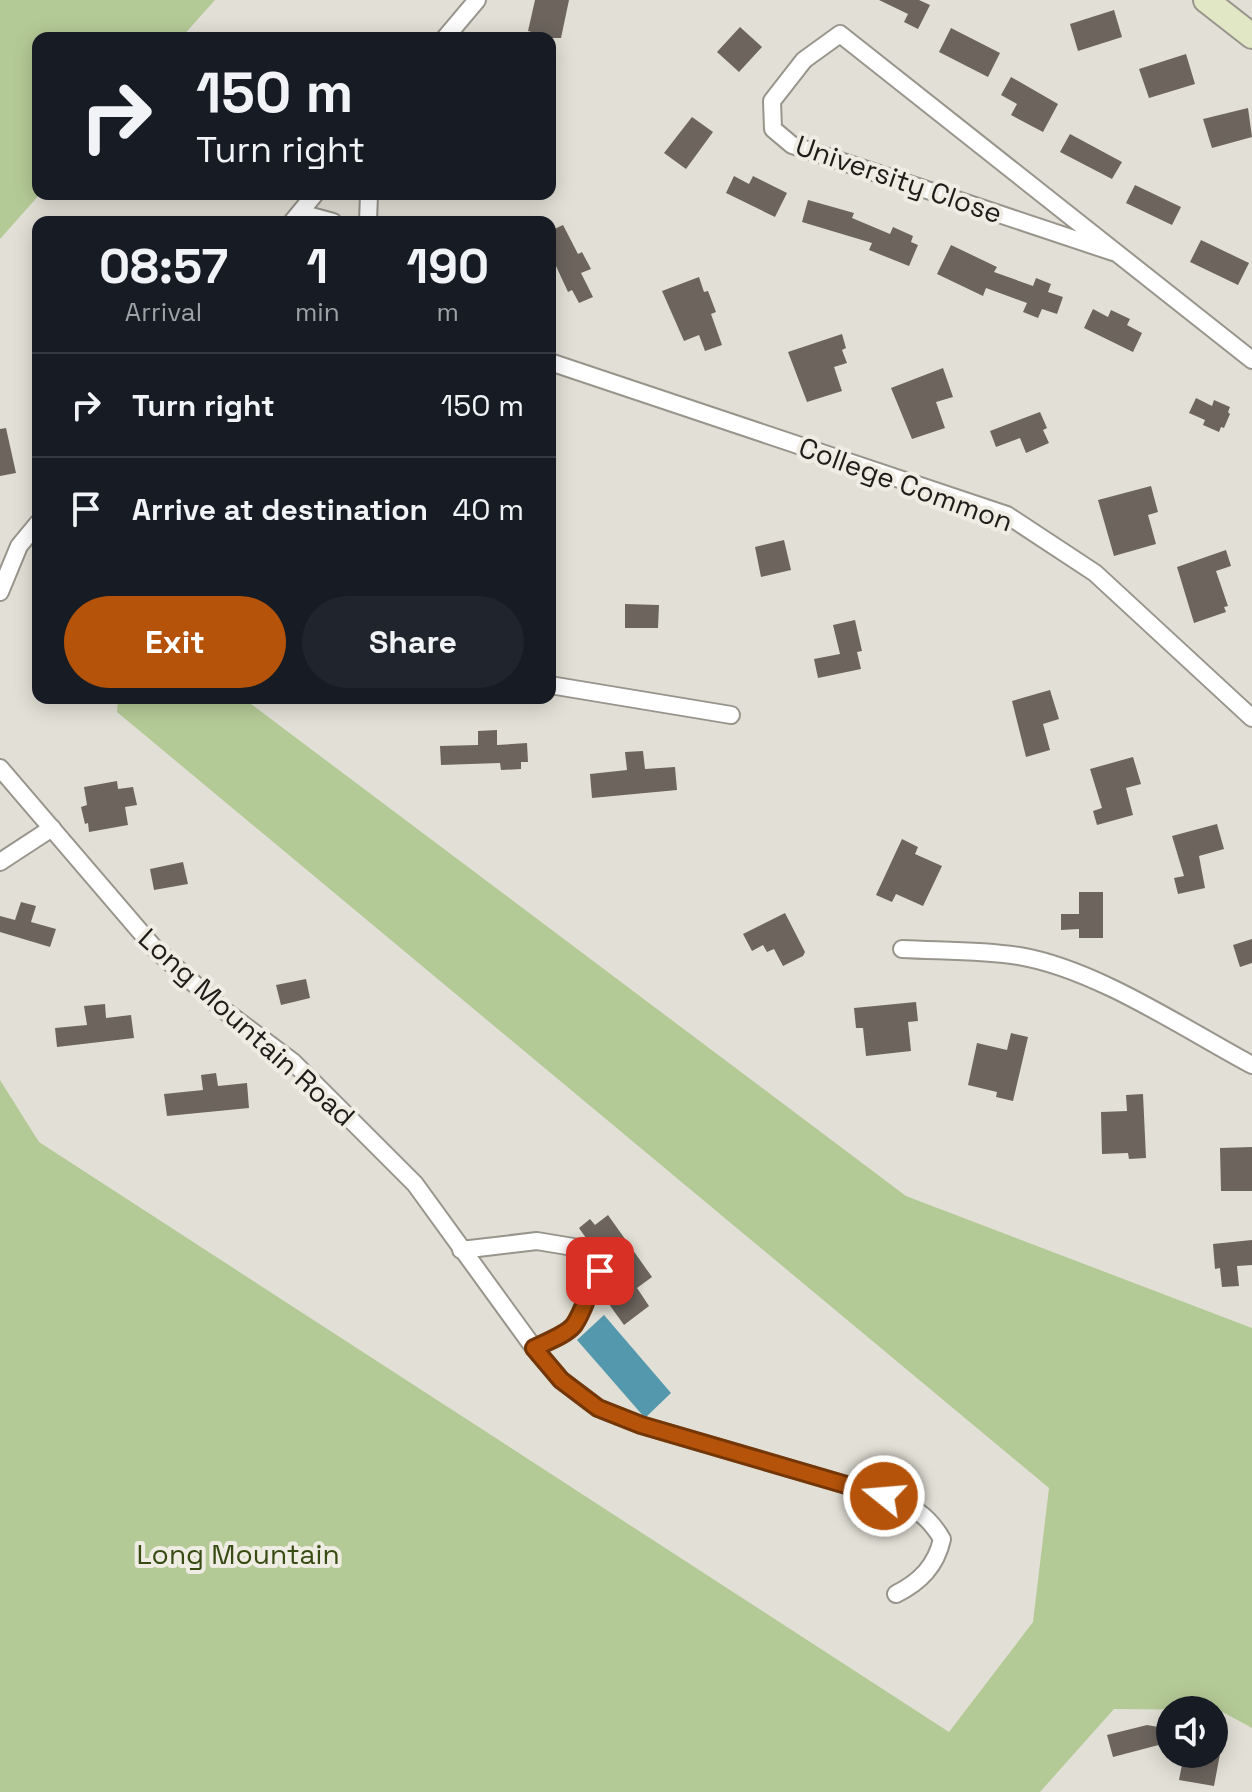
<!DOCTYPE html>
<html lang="en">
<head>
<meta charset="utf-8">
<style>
  body { margin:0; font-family:"Space Grotesk",sans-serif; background:#20242c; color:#f1f3f6; height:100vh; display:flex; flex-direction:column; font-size:30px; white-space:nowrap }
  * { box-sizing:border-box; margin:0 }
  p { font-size:26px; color:#9ea1a6 }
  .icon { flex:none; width:44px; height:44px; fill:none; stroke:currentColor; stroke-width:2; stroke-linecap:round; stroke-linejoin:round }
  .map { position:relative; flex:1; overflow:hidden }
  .side { position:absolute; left:32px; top:216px; width:524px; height:488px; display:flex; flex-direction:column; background:#171b24; border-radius:16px; box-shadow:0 4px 20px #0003 }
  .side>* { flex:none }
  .hud { position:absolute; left:32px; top:32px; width:524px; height:168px; border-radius:16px; box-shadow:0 4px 20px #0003; background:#171b24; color:#f1f3f6; overflow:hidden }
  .fabs { position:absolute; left:1156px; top:1696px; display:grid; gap:16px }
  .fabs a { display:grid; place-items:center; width:72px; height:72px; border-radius:50%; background:#171b24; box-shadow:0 4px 20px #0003; font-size:40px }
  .pin { position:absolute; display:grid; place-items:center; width:68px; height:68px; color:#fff; margin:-34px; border-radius:16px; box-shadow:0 4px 12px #0006 }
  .me { position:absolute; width:88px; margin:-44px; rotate:287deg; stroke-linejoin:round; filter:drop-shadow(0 0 6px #0008) }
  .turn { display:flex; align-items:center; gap:28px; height:168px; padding:0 32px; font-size:36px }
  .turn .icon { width:104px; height:104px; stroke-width:2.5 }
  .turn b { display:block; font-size:56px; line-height:68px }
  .eta { display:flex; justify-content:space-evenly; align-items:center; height:136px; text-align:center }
  .eta b { font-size:48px; font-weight:700; line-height:56px }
  .cta { display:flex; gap:16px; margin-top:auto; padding:16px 32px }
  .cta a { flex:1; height:92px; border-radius:48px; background:#b45309; color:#fff; font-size:32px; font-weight:700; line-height:92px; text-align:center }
  .cta a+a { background:#20242c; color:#f1f3f6 }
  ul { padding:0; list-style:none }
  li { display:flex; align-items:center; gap:24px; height:104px; padding:0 32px; border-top:2px solid #363941 }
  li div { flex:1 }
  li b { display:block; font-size:30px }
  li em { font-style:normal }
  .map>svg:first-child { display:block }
  .green { fill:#b4ca96 }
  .water { fill:#5498ad }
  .building { fill:#6c645d }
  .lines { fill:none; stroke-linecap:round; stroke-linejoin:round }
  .street-tunnel { stroke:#bbb9b0; stroke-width:16; stroke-dasharray:16 8; stroke-linecap:butt }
  .street-casing { stroke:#97958c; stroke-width:20 }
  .secondary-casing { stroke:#97958c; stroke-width:28 }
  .street { stroke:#fff; stroke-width:16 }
  .secondary { stroke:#e1e6c4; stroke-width:24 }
  .route-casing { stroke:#753606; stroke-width:20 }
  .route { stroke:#b45309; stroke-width:14 }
  .labels { text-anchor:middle; stroke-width:8; stroke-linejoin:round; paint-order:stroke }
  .street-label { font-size:28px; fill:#1e1d19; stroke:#efede3 }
  .park-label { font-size:28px; fill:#384b13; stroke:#efede3 }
</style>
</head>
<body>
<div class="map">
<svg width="1252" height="1792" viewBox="0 0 1252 1792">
  <rect width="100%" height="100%" fill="#e2e0d6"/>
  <g class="green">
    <polygon points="0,0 215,0 181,38 38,38 38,194 40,194 0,239"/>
    <polygon points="118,698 243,698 906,1196 1252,1328 1252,1728 1219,1710 1114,1709 1040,1792 0,1792 0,1080 39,1142 949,1732 1033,1622 1049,1488 117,712"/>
  </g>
  <polygon class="water" points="604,1315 671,1393 645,1418 577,1340"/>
  <g class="building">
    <polygon points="535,0 569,0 561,38 538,38 539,34 528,31"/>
    <polygon points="879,0 919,0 930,5 918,29 904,22 908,14"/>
    <polygon points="1114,10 1122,37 1078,51 1070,24"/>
    <polygon points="740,27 762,47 739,72 717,52"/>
    <polygon points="951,28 1000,53 988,77 939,52"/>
    <polygon points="1186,54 1195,84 1149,98 1139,69"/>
    <polygon points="1011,77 1058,104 1043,132 1011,115 1017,104 1001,95"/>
    <polygon points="1248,108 1252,137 1212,148 1203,119"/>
    <polygon points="692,117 713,132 686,169 664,153"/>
    <polygon points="1070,134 1122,162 1112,179 1060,152"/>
    <polygon points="734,176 749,184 753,176 787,193 775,217 726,193"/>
    <polygon points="1135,185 1181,207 1172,225 1126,203"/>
    <polygon points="808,200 854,213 852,218 890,234 893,227 913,236 911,242 918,245 909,266 869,250 872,243 802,222"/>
    <polygon points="563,225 578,254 582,252 591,269 581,273 593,297 579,303 572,290 568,292 550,253 550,231"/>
    <polygon points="1201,240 1249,263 1238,285 1190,262"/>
    <polygon points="951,245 997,267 994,272 1033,286 1036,278 1051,284 1048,292 1063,297 1057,314 1042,309 1038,318 1023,312 1027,303 986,288 983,296 937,274"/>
    <polygon points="699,277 704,292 708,291 716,312 711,314 722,345 705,351 699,335 684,341 662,291"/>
    <polygon points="1093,309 1108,317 1111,310 1130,319 1127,325 1142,333 1133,352 1084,328"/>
    <polygon points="842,334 846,348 842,350 847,363 834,367 842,391 807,402 788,352"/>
    <polygon points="943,368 953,397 936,402 945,428 912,439 891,388"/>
    <polygon points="1196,398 1212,406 1214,400 1230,407 1228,412 1230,414 1224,428 1221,427 1219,432 1203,425 1205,420 1189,413"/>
    <polygon points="1040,412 1047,428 1043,430 1049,443 1026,453 1020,438 996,447 990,431"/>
    <polygon points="6,428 16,473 0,476 0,429"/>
    <polygon points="1151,486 1158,512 1148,515 1156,544 1114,556 1098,500"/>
    <polygon points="784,540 791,570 761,577 755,547"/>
    <polygon points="1226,550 1231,566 1216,571 1228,606 1224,607 1226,612 1194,623 1177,567"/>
    <polygon points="625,604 659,605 658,628 625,628"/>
    <polygon points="855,620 862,651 857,652 861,669 818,678 814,659 840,654 833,625"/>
    <polygon points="1050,690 1059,719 1043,724 1050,750 1026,757 1012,701"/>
    <polygon points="497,730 497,745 527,743 528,762 521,762 521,769 501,770 500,763 441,765 440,746 478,745 478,731"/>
    <polygon points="643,751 645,769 675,767 677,790 592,798 590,774 627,770 625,752"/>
    <polygon points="1133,757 1141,784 1126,788 1133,815 1097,825 1093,811 1102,808 1090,769"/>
    <polygon points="117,781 118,789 133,787 137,805 125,807 128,825 89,832 88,823 85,824 81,807 87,805 84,787"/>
    <polygon points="1217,824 1224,849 1199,856 1205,888 1178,894 1174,878 1184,876 1172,836"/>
    <polygon points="902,839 918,847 915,854 942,866 923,906 896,894 892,902 876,895"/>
    <polygon points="183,862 188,884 154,890 150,869"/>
    <polygon points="1079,892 1103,892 1103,938 1079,938 1079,929 1061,930 1061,914 1079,914"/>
    <polygon points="21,902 36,906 31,922 56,929 50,947 0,932 0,916 15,920"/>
    <polygon points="785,913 805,952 803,956 783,966 774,949 767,952 763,945 752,951 743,934"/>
    <polygon points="1252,939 1252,963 1240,967 1233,945"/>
    <polygon points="306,979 310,998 281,1005 276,985"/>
    <polygon points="916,1002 918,1021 908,1022 911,1051 866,1056 863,1028 856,1028 854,1008"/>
    <polygon points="105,1004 106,1018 131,1015 134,1038 57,1047 55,1028 87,1025 84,1006"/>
    <polygon points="1011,1033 1028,1037 1013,1101 996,1097 997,1092 968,1085 977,1043 1007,1050"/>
    <polygon points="216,1073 218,1086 247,1083 249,1108 167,1116 164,1094 203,1090 201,1075"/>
    <polygon points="1143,1094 1146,1158 1129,1159 1128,1153 1102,1154 1101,1112 1127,1111 1126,1095"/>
    <polygon points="1252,1147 1252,1191 1221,1191 1220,1148"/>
    <polygon points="608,1215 652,1277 637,1288 649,1306 624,1325 601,1293 611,1272 609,1265 601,1260 596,1261 586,1273 577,1260 590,1259 596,1250 593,1241 586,1238 579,1228 590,1219 595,1225"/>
    <polygon points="1252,1240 1252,1265 1237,1266 1239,1286 1222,1287 1220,1268 1215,1269 1213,1244"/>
    <polygon points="1147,1725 1170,1729 1170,1742 1113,1757 1107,1735"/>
    <polygon points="1184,1754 1220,1754 1214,1786 1179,1780"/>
  </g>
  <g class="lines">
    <polyline class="street-tunnel" points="585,1249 600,1271"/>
    <defs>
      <g id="street">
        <polyline points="445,38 477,0"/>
        <polyline points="300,213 333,222"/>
        <polyline points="292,222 315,194"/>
        <polyline points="368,222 369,194"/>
        <polyline points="1113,252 792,145 773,129 772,101 804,60 840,34 1252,360"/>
        <polyline points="550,362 1007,515 1095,573 1252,718"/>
        <polyline points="0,592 19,546 38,523"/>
        <polyline points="550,685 731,715"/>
        <path d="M0,768L156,950L225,1011L293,1062L415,1184L534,1348C546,1342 566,1335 574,1325C586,1308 588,1287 600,1271"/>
        <polyline points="0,862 52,828"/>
        <path d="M902,949C940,951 981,950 1019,956C1096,969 1183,1028 1252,1065"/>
        <polyline points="461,1250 537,1241 585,1249"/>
        <path d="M534,1348L561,1380L598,1408L641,1425L884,1496C912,1507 926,1512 942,1539C936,1566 920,1582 896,1594"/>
      </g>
      <polyline id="secondary" points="1206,0 1252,36"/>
    </defs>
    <use href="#street" class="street-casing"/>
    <use href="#secondary" class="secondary-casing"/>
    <use href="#street" class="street"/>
    <use href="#secondary" class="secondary"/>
  </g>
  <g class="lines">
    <defs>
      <path id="route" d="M600,1271C588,1287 586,1308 574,1325C566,1335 546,1342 534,1348L561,1380L598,1408L641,1425L884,1496"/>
    </defs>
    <use href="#route" class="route-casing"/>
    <use href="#route" class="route"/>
  </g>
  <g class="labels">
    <g class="street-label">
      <text transform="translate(899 179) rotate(19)" y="10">University Close</text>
      <text transform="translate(906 484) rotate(20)" y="10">College Common</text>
      <text transform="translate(247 1027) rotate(42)" y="10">Long Mountain Road</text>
    </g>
    <g class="park-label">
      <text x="238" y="1564">Long Mountain</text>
    </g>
  </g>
</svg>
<div class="fabs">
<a><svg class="icon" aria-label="sound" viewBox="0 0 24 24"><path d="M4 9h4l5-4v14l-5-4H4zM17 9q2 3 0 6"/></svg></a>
</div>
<div class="pin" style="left:600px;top:1271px;background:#d93025"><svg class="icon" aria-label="arrive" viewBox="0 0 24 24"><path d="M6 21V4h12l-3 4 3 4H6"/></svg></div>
<svg class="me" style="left:884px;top:1496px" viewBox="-20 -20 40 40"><circle r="17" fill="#b45309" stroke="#fff" stroke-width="3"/><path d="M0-11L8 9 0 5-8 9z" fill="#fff"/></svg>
<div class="hud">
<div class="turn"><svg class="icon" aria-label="right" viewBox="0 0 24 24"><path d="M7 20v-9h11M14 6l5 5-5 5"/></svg><div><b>150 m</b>Turn right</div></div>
</div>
<section class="side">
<div class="eta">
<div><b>08:57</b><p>Arrival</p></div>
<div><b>1</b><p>min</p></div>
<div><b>190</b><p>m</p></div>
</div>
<ul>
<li><svg class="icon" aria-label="right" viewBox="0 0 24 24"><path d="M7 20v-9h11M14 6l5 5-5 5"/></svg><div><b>Turn right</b></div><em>150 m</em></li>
<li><svg class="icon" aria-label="arrive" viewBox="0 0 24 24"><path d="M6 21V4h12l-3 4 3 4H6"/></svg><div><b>Arrive at destination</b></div><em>40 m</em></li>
</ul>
<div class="cta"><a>Exit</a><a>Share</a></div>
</section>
</div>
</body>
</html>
